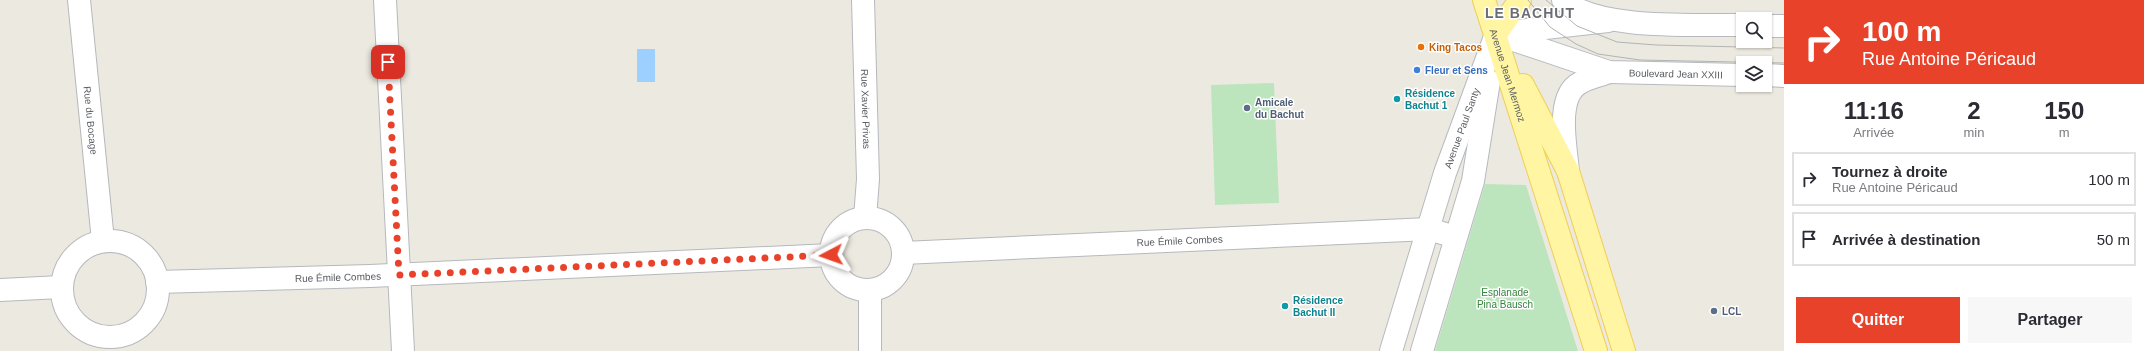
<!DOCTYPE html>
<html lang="fr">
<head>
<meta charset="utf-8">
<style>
  body { margin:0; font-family:Helvetica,sans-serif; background:#f7f7f7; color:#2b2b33; height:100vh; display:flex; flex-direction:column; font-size:15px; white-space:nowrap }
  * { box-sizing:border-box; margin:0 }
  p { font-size:13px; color:#7c7c81 }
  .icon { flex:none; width:22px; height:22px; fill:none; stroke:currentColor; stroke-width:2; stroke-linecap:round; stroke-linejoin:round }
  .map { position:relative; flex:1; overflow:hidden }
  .panel { display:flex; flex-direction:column; background:#fff; width:360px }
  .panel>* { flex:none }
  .hud { background:#e9422a; color:#fff; overflow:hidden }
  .tools { position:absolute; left:1736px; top:12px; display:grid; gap:8px }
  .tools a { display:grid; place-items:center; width:36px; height:36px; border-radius:0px; background:#fff; box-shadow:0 1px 3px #0004; font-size:20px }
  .pin { position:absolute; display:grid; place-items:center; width:34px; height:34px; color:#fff; margin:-17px; border-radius:8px; box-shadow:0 2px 6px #0006 }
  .me { position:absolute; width:44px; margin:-22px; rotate:266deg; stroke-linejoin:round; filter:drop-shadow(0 0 3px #0008) }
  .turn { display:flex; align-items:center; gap:14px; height:84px; padding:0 12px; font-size:18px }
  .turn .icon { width:52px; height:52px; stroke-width:2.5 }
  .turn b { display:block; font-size:28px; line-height:34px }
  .eta { display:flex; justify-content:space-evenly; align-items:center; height:68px; text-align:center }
  .eta b { font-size:24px; font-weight:700; line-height:28px }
  .primary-button { display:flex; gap:8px; margin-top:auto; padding:8px 12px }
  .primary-button a { flex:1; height:46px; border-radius:0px; background:#e9422a; color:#fff; font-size:16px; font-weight:700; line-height:46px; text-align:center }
  .primary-button a+a { background:#f7f7f7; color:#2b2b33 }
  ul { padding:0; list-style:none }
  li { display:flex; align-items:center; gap:12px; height:54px; margin:0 8px 6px; padding:0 4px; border:2px solid #e1e1e2; border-radius:0px }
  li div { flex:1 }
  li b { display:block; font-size:15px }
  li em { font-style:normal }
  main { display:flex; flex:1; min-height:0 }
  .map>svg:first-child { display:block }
  .green { fill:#bce5be }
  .water { fill:#9ed0ff }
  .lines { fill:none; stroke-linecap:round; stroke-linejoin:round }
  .street-casing { stroke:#b6b8bd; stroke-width:24 }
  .secondary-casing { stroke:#b6bac0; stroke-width:24 }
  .primary-casing { stroke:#f1cd54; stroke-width:24 }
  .street { stroke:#fff; stroke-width:22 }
  .secondary { stroke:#fff; stroke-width:22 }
  .primary { stroke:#fff5a3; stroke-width:22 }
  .tram { stroke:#b2b3b3; stroke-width:1 }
  .route { stroke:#e9422a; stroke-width:7; stroke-dasharray:0 12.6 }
  .food-dot { fill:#e8710a; stroke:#fff; stroke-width:1.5 }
  .shop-dot { fill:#3f7fe0; stroke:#fff; stroke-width:1.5 }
  .culture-dot { fill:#0f9aa8; stroke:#fff; stroke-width:1.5 }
  .service-dot { fill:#5c6f8a; stroke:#fff; stroke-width:1.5 }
  .labels { text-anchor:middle; stroke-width:3; stroke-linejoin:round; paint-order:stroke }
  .food-label { font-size:10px; font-weight:bold; fill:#c56008; stroke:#fff; text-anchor:start }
  .shop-label { font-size:10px; font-weight:bold; fill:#366cbe; stroke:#fff; text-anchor:start }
  .street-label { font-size:10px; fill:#595d62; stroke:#fff }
  .culture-label { font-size:10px; font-weight:bold; fill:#0d838f; stroke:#fff; text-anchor:start }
  .service-label { font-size:10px; font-weight:bold; fill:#4e5e75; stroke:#fff; text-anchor:start }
  .park-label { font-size:10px; fill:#34853c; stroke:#fff }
  .district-label { font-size:14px; font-weight:bold; letter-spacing:1px; fill:#6a6e74; stroke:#fff }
</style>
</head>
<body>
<main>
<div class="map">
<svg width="1784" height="351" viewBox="0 0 1784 351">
  <rect width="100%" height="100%" fill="#eceae0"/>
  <g class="green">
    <polygon points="1274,83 1279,203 1215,205 1211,85"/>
    <polygon points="1485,184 1526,185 1578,351 1435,351"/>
  </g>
  <rect class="water" x="637" y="49" width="18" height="33"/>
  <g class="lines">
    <defs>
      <g id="street">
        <path id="s1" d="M79,0L103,241"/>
        <polyline points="385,0 403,351"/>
        <path id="s2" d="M863,0L868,179L865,218"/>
        <circle cx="867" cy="254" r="36"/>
        <circle cx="110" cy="289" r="48"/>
        <path id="s3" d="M903,253L1429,229L1455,237"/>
        <path id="s4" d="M157,282L370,276L831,255"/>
        <polyline points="0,290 61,287"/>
        <polyline points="870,290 870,351"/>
      </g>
      <g id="secondary">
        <path d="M1563,0C1599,31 1696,24 1743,25"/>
        <polyline points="1765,26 1784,26"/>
        <polyline points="1501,33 1608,21"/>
        <path id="s5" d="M1496,34L1609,72L1743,75"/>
        <polyline points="1765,75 1784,76"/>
        <path d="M1568,171C1566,147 1555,96 1580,83C1588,78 1599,76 1609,72"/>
        <path id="s6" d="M1391,351L1445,173L1496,34"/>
        <polyline points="1422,351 1473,181 1489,81"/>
      </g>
      <g id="primary">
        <path id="s7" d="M1484,0L1596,351"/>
        <polyline points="1496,34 1520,0"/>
        <polyline points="1523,85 1568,171 1624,351"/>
      </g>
    </defs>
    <use href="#street" class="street-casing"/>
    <use href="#secondary" class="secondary-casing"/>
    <use href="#primary" class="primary-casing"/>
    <use href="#street" class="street"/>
    <use href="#secondary" class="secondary"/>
    <use href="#primary" class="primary"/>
    <g class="tram">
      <polyline points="1528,0 1550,27 1576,44 1598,54 1640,60 1784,63"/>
      <polyline points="1546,0 1577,26 1617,42 1656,45 1784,48"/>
    </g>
  </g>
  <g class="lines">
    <polyline class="route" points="388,62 399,275 831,255"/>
  </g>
  <circle class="food-dot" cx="1421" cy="47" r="4"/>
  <circle class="shop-dot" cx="1417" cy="70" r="4"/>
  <g class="culture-dot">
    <circle cx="1397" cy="99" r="4"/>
    <circle cx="1285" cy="306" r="4"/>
  </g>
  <g class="service-dot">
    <circle cx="1247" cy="108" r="4"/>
    <circle cx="1714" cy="311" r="4"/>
  </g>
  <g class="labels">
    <g class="food-label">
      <text x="1429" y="51">King Tacos</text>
    </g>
    <g class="shop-label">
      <text x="1425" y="74">Fleur et Sens</text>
    </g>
    <g class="street-label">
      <text dy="4" stroke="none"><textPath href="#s5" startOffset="186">Boulevard Jean XXIII</textPath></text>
      <text dy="4" stroke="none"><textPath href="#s7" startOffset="79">Avenue Jean Mermoz</textPath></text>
      <text dy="4" stroke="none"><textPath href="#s2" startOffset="109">Rue Xavier Privas</textPath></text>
      <text dy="4" stroke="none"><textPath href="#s1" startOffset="121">Rue du Bocage</textPath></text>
      <text dy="4" stroke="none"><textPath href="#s6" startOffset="234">Avenue Paul Santy</textPath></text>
      <text dy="4" stroke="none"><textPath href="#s3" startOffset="277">Rue Émile Combes</textPath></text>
      <text dy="4" stroke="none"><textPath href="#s4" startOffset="181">Rue Émile Combes</textPath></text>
    </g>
    <g class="culture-label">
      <text x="1405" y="97">Résidence<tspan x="1405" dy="12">Bachut 1</tspan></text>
      <text x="1293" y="304">Résidence<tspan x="1293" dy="12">Bachut II</tspan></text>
    </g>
    <g class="service-label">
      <text x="1255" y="106">Amicale<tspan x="1255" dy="12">du Bachut</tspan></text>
      <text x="1722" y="315">LCL</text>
    </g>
    <g class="park-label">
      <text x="1505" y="296">Esplanade<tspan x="1505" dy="12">Pina Bausch</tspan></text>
    </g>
    <g class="district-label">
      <text x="1530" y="18">LE BACHUT</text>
    </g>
  </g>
</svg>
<div class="tools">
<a><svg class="icon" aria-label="search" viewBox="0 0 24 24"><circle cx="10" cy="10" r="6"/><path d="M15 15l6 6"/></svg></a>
<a><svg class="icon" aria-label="layers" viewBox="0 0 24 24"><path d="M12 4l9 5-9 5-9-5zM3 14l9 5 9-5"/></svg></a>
</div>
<div class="pin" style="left:388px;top:62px;background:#d93025"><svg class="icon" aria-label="arrive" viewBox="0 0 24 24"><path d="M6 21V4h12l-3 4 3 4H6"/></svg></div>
<svg class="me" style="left:831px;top:255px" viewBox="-20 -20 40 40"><path d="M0-17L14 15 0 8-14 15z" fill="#e9422a" stroke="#fff" stroke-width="4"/></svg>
</div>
<section class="panel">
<div class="hud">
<div class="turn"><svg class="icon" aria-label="right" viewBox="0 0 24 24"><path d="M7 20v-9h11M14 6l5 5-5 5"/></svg><div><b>100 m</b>Rue Antoine Péricaud</div></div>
</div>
<div class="eta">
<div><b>11:16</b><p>Arrivée</p></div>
<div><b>2</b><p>min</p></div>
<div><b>150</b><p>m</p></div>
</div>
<ul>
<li><svg class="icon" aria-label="right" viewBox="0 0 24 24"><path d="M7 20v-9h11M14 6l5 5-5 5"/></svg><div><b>Tournez à droite</b><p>Rue Antoine Péricaud</p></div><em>100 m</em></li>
<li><svg class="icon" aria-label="arrive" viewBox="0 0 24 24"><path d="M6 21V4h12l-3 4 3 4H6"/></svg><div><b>Arrivée à destination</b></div><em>50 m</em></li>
</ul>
<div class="primary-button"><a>Quitter</a><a>Partager</a></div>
</section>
</main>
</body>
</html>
